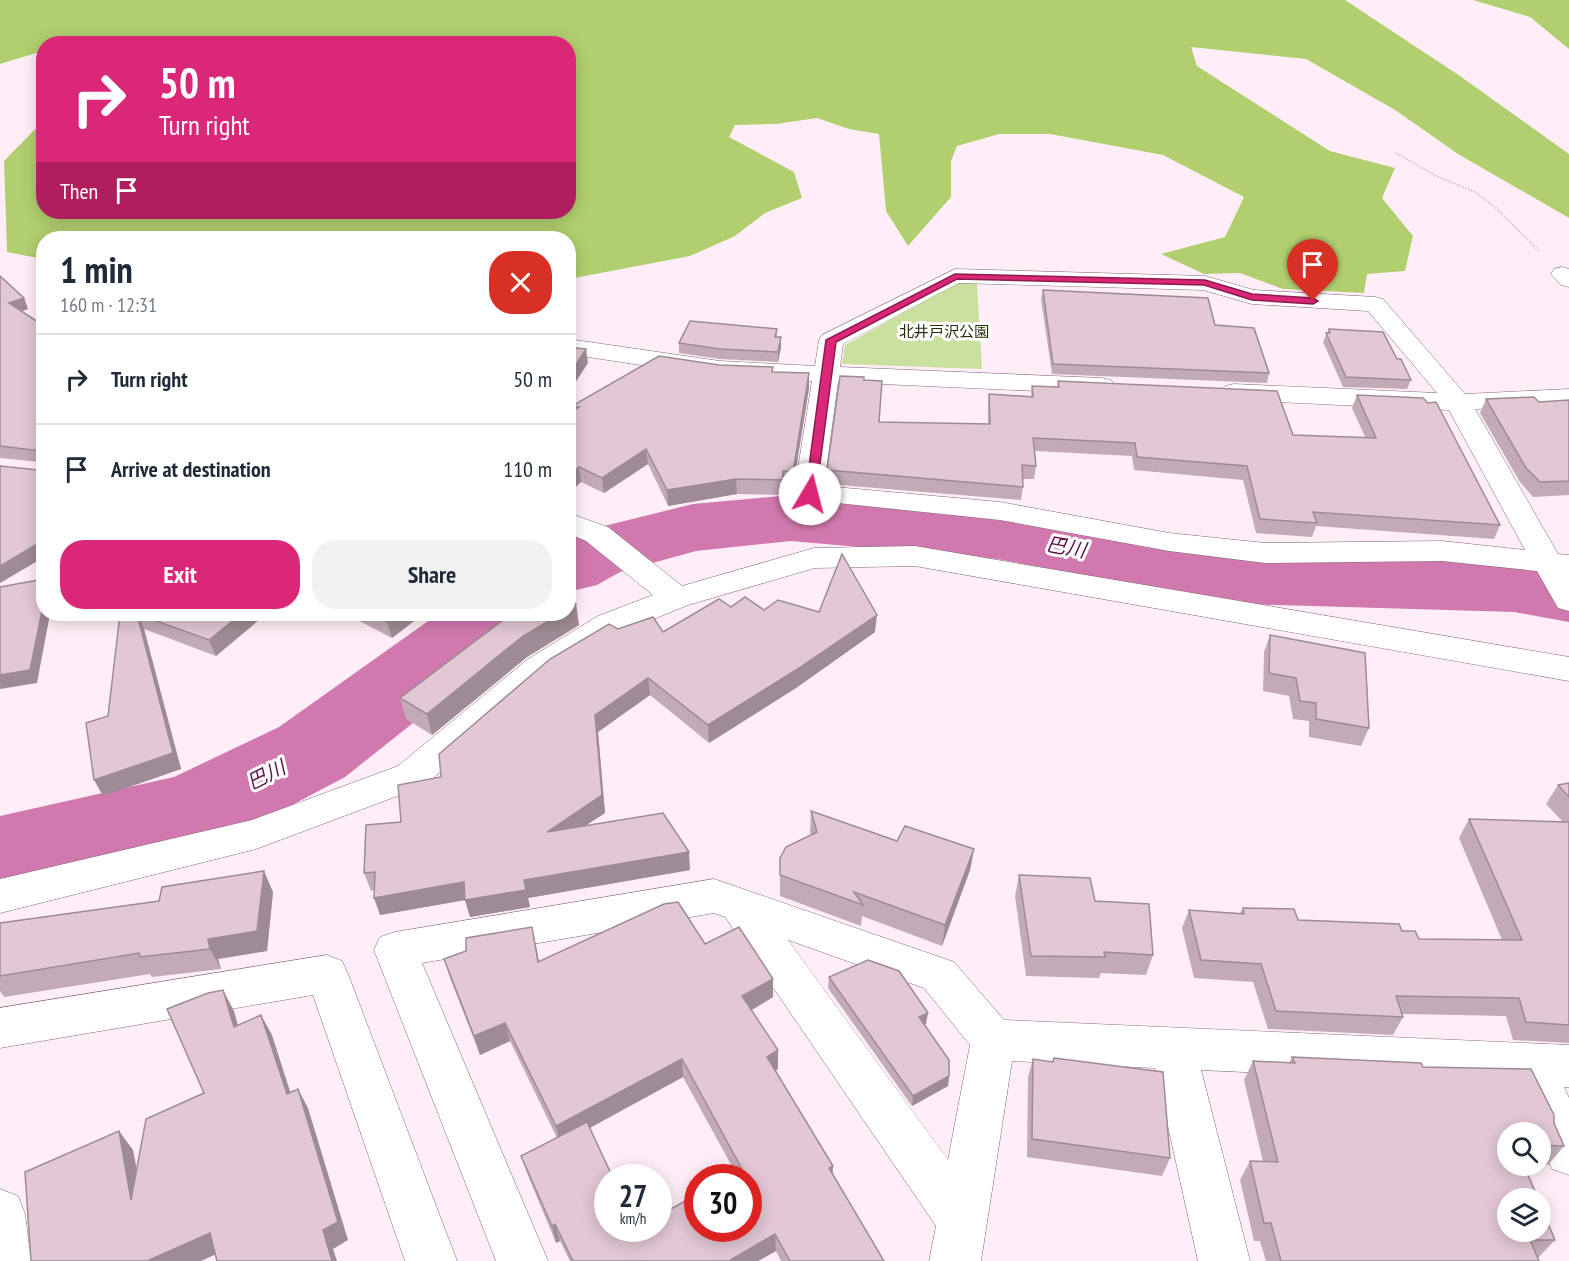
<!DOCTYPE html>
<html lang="en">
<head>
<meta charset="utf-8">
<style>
  body { margin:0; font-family:"PT Sans Narrow","Noto Sans JP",sans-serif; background:#f2f2f3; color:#1f2937; height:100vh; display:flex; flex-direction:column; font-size:22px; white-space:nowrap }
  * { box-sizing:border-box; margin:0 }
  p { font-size:20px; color:#747a83 }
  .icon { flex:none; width:33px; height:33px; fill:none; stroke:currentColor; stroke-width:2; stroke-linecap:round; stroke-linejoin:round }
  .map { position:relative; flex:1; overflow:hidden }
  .drawer { position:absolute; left:36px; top:231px; width:540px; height:390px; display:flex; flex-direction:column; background:#fff; border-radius:24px; box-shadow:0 3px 15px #0003 }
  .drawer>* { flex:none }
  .banner { position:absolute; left:36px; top:36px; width:540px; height:183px; border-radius:24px; box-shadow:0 3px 15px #0003; background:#db2777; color:#fff; overflow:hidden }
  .controls { position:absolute; left:1497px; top:1122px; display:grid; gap:12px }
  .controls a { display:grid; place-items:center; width:54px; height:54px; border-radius:50%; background:#fff; box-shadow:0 3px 15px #0003; font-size:30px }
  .speed { position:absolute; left:594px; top:1164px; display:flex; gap:12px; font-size:30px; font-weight:700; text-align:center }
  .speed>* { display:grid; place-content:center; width:78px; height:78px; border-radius:50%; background:#fff; box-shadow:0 3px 15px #0003; line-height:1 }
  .speed small { font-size:15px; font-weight:400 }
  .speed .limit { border:9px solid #d22; background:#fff; color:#111 }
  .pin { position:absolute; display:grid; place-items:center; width:51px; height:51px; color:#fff; margin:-62px -26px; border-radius:50% 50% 50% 0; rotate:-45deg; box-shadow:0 0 6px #0007 }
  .pin .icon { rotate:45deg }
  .me { position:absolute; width:66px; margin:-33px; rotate:8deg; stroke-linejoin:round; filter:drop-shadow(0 0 4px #0008) }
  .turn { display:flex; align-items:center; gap:21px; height:126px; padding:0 24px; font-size:27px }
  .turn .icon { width:78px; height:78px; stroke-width:2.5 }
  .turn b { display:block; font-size:42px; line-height:51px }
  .then { display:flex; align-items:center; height:57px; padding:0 24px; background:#0003; gap:12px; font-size:22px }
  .round { display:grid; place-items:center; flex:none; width:63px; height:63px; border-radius:24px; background:#f2f2f3 }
  .overview { display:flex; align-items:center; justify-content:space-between; height:102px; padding:0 24px }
  h1 { font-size:36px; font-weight:800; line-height:45px }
  .action { display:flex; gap:12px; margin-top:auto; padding:12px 24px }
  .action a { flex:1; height:69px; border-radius:24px; background:#db2777; color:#fff; font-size:24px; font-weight:800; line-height:69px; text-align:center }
  .action a+a { background:#f2f2f3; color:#1f2937 }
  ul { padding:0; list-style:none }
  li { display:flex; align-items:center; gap:18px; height:90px; padding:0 24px; border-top:2px solid #e0e1e3 }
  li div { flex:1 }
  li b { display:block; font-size:22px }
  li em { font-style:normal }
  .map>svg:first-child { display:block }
  .green { fill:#cae09e }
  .forest { fill:#b1cf6f }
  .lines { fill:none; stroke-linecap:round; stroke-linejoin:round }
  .river { fill:#d179ae; fill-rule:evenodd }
  .minor-casing { stroke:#7f6774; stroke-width:1 }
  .path { stroke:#bfb0b8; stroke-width:2; stroke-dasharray:1 2; stroke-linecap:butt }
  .minor { fill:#fff; fill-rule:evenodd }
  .wall { fill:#c2abb7; fill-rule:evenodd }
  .shaded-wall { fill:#9e8b95 }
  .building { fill:#e2c7d5; stroke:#9e8b95; stroke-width:1.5 }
  .route { fill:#db2777; stroke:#8e194d; stroke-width:1.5 }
  .labels { text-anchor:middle; stroke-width:6; stroke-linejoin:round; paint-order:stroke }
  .far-park-label { font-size:15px; fill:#242f07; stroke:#fff }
  .water-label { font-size:20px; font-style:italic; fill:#611248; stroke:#fff }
</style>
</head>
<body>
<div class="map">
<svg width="1569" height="1261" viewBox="0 0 1569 1261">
  <rect width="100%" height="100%" fill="#ffeef7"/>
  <polygon class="green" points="957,283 977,283 982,369 842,364 845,345"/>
  <g class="forest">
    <polygon points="0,0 1345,0 1460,76 1569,154 1569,218 1458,154 1395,110 1306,59 1191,47 1197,66 1330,151 1395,168 1382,198 1413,236 1405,271 1367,274 1364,293 1283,289 1240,273 1204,274 1161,254 1225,237 1244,197 1163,155 1050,134 999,134 957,146 951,161 951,197 908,246 886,211 879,134 849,129 817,118 776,124 735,125 729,137 794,172 802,198 765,213 735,236 690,256 569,279 568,238 44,238 43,259 7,252 4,161 43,121 44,212 568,212 568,44 73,42 44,44 43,51 0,64"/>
    <polygon points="1473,0 1569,0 1569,49 1530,17"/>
  </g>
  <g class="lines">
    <g class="river">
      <polygon points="791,495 997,511 1242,552 1514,560 1569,568 1569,622 1514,612 1242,604 997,559 791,541 696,551 620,572 597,585 568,592 568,535 693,504"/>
      <polygon points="438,614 537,614 525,634 345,777 231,837 0,898 0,816 174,777 279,727"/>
    </g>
    <defs>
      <g id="minor">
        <polygon points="1562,267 1569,269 1569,287 1561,285 1551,274 1554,269"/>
        <path d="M955,269L1205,276L1254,290L1375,297L1383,299L1465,394L1569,389V405L1475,409L1558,554L1569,555V611L1558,608L1537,571L1442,561L1265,563L1169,551L1000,520L799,499L794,493L812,381L720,377L568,354V339L720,361L815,366L819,340L822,335ZM959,283L1203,290L1252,304L1368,311L1437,393L1234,384L1225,386L1221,392L1225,398L1234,400L1449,410L1525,550L1442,541L1265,543L1169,533L1000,502L824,486L838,382L1102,394L1111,392L1115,386L1111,380L1102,378L840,367L843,344Z"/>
        <polygon points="568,513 608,527 682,586 814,548 915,546 1569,657 1569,681 915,566 815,568 688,605 622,632 552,675 424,786 256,849 0,913 0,879 252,820 398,766 528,659 598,616 653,595 586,541 568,533"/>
        <path d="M714,879L954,962L1004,1020L1569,1045V1087H1564L1569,1098V1175L1552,1169L1540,1141V1132H1537L1517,1085L1201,1070L1250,1261H1198L1155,1068L1012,1061L981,1261H929L936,1226L725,917L714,913L422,963L548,1261H496L374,950L380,937L395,932ZM788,940L924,988L970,1045L948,1160Z"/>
        <polygon points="327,955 342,961 348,974 457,1261 405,1261 313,995 0,1048 0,1008"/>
        <polygon points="0,1189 18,1196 25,1214 31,1261 0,1261"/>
      </g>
    </defs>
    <use href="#minor" class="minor-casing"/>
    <polyline class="path" points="1396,153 1436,176 1475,192 1495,207 1539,251"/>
    <use href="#minor" class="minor"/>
  </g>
  <g class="wall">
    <polygon points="0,276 24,298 28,309 22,311 44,326 44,557 0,583 0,466 38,470 40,468 40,462 0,458"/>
    <polygon points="1043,290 1215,325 1269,373 1267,383 1052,374 1041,299"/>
    <polygon points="777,329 777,337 781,347 778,362 720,359 679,353 679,343"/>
    <polygon points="1329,329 1397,359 1411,380 1407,389 1343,387 1323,342"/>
    <polygon points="719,365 773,367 773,372 809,373 809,388 793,487 784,486 783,495 737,494 668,506 648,464 604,493 581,482 568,494 568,414 573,412 572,406"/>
    <polygon points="864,380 879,422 988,424 988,407 989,394 1031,396 1032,386 1057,387 1058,381 1293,435 1365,437 1352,408 1357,395 1500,525 1494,539 1316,526 1312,537 1256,533 1243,480 1134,470 1132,456 1035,451 1036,466 1034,479 1023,479 1023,487 1021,500 827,484 827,470"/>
    <polygon points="1486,399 1539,402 1569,400 1569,495 1533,497 1520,482 1480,413"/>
    <polygon points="576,604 579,625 527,657 432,735 406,719 400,698"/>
    <polygon points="731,607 764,610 875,632 796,688 709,743 650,695 598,732 605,813 586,825 690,870 528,898 530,907 470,917 465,900 380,915 374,890 371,891 364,873 401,822 441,777 618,629 663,632"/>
    <polygon points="120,614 266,614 216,656 144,629 181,769 103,796 108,716"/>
    <polygon points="346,614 423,614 392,638"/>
    <polygon points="1270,635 1369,728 1361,746 1309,737 1309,721 1293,719 1289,696 1263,691 1264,652"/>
    <polygon points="1569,783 1569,1043 1513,1040 1506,1016 1403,1014 1403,1017 1393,1035 1268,1029 1253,982 1194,978 1182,928 1189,910 1240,913 1243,908 1298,920 1402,931 1419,939 1502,940 1459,838 1469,819 1563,822 1546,804 1558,785"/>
    <polygon points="811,811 897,841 974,849 970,870 942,946 862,916 861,926 780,896 780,858 811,835 810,832"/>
    <polygon points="1019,875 1095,901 1153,955 1146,975 1101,973 1099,978 1026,976 1015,896"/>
    <polygon points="273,892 267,951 218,959 221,969 152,977 150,974 4,997 0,991 0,923"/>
    <path d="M705,944L773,979V997L752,1010L778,1050V1069L775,1071L832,1174L884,1261H781L776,1251L758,1261H570L560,1241L556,1243L527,1173L521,1156L557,1138L510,1041L480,1055L450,978L444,959L536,946L539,962ZM683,1077L735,1172L658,1228H608L590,1128Z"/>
    <polygon points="829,977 926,1024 924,1024 949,1076 948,1086 912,1106 828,988"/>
    <polygon points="1292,1057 1423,1067 1554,1123 1564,1146 1548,1165 1540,1164 1540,1132 1508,1132 1555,1240 1538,1258 1539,1261 1266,1261 1260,1241 1254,1241 1240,1180 1250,1161 1263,1162 1244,1080 1253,1061 1289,1063"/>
    <polygon points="1033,1059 1170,1158 1162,1176 1027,1157 1028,1077"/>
  </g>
  <g class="shaded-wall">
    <polygon points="24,298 28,309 14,314 9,303"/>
    <polygon points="781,337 781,347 778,362 778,352"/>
    <polygon points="586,349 588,363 568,394 568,377"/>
    <polygon points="809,373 809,388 793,487 793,472"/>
    <polygon points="646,449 648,464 604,493 602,478"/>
    <polygon points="579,467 581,482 568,494 568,477"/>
    <polygon points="736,479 737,494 668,506 667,490"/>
    <polygon points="44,540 44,557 0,583 0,566"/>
    <polygon points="44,601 44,614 50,614 37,683 0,689 0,675"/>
    <polygon points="576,604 579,625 527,657 432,735 427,714 523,636 560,614 568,614 568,609"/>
    <polygon points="137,614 144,629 181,769 103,796 94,780"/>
    <polygon points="241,614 266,614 216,656 209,640"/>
    <polygon points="399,614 423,614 392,638 387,622"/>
    <polygon points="877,615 875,632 796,688 709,743 708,725"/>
    <polygon points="648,678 650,695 598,732 605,813 550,849 547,832 595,715"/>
    <polygon points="974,849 970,870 942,946 945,925"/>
    <polygon points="689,852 690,870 528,898 530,907 470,917 465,900 380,915 374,898 464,882 524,880"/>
    <polygon points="264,871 273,892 267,951 218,959 221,969 210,949 208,939"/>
    <polygon points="532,927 536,946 542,981 538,962"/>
    <polygon points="773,979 773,997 743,1015 742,996"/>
    <polygon points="223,990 234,1011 244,1047 234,1027"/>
    <polygon points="928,1013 926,1024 917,1027 919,1017"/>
    <polygon points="261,1015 272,1035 297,1113 287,1094"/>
    <polygon points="505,1023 510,1041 480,1055 474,1036"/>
    <polygon points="778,1050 778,1069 767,1075 767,1057"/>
    <polygon points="682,1059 683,1077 560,1144 556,1126"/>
    <polygon points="949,1076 948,1086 912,1106 913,1096"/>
    <polygon points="298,1089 308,1108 348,1240 333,1249 337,1261 332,1261 323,1230"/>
    <polygon points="119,1131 133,1150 146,1218 131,1200"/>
    <polygon points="833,1166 832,1184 829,1168"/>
    <polygon points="555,1224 560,1241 556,1243 552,1226"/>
    <polygon points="210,1233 223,1251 201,1261 147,1261"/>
    <polygon points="775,1234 776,1251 758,1261 729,1261"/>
  </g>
  <g class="building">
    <polygon points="0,276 24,298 9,303 44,326 44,540 0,566 0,466 38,470 40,468 41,451 0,446"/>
    <polygon points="1043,290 1208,298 1215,325 1254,328 1269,373 1053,364"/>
    <polygon points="690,321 777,329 775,337 781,337 778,352 720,349 679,343"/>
    <polygon points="1329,329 1383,332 1397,359 1401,359 1411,380 1346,377 1326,333 1330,333"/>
    <polygon points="568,347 586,349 568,377"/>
    <polygon points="659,356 719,365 773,367 772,372 809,373 793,472 783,471 783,480 736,479 667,490 646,449 602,478 579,467 568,477 568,414 579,407 572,406"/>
    <polygon points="840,376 864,377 864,380 882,381 879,422 990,424 989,394 1033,397 1032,386 1059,387 1058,381 1277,391 1293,435 1376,438 1357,395 1423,398 1428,403 1436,402 1500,525 1313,512 1317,523 1260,519 1247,466 1137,457 1135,443 1033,438 1036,466 1022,465 1023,487 827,470"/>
    <polygon points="1534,397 1539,402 1569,400 1569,481 1540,482 1526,468 1486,399"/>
    <polygon points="842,554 877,615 796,670 708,725 648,678 595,715 602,795 547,832 663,813 689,852 524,880 526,890 465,900 464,882 374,898 375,872 364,873 366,825 401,822 398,785 441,777 439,754 550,659 609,624 618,629 653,617 663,632 719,599 731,607 745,597 764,610 778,600 819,612"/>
    <polygon points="44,579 44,601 30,670 0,675 0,587"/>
    <polygon points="568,601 576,604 568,609"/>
    <polygon points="120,614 241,614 209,640 137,614 173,753 94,780 86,723 108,716"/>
    <polygon points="371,614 399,614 387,622"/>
    <polygon points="511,614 560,614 523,636 427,714 400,698"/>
    <polygon points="1270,635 1365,653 1369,728 1316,719 1316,703 1300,701 1296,678 1269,673"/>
    <polygon points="1569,783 1569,797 1558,785"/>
    <polygon points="811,811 897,841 905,826 974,849 945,925 854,892 863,905 780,875 780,858 786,847 817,832"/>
    <polygon points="1469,819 1569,822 1569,1025 1526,1022 1519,998 1396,996 1403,1017 1276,1011 1261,964 1201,960 1189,910 1244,914 1243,908 1294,909 1298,920 1399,924 1402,931 1415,931 1419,939 1522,940"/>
    <polygon points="264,871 257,931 208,939 210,949 140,957 139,953 0,976 0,923 159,901 162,887"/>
    <polygon points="1019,875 1090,878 1095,901 1149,904 1153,955 1104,952 1105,957 1031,956"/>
    <polygon points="678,902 705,944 739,927 773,979 742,996 778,1050 767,1057 833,1166 829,1168 884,1261 790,1261 775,1234 729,1261 573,1261 555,1224 552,1226 521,1156 587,1122 613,1178 608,1178 608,1228 658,1228 658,1216 698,1194 698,1228 748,1228 748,1178 726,1178 742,1169 682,1059 556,1126 505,1023 474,1036 444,959 466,951 466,938 532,927 538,962 664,904"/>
    <polygon points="868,960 899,971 928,1013 919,1017 949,1060 949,1076 913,1096 829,977"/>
    <polygon points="223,990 234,1027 261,1015 287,1094 298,1089 338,1222 323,1230 332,1261 217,1261 210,1233 147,1261 31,1261 25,1172 119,1131 131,1200 146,1119 204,1093 167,1009 208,993"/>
    <polygon points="1292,1057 1421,1063 1423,1067 1531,1069 1554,1115 1554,1123 1564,1146 1540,1145 1540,1132 1508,1132 1508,1166 1524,1166 1538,1198 1508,1198 1508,1232 1540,1232 1540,1205 1555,1240 1530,1240 1539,1261 1281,1261 1271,1223 1264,1223 1250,1161 1278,1162 1253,1061 1295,1063"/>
    <polygon points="1054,1058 1163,1072 1170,1158 1032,1139 1033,1059 1053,1062"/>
  </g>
  <polygon class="route" points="955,274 1205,280 1252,294 1313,298 1318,301 1313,304 1252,300 1204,285 957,279 836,342 816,494 805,496 826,340"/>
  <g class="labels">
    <g class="far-park-label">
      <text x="944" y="337">北井戸沢公園</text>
    </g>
    <g class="water-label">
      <text transform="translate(1066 547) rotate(10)" y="7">巴川</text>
      <text transform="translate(266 775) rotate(-27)" y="7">巴川</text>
    </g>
  </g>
</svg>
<div class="controls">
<a><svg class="icon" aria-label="search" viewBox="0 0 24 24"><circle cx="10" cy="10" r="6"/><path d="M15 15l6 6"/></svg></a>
<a><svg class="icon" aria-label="layers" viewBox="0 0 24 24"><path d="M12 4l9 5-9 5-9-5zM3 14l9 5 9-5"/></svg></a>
</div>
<div class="speed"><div>27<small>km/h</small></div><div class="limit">30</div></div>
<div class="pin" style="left:1313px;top:301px;background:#d93025"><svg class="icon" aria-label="arrive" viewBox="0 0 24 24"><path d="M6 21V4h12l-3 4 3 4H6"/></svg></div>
<svg class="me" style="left:810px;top:494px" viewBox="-20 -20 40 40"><circle r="19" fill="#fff"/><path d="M0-13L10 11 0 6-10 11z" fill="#db2777"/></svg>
<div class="banner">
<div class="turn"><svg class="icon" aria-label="right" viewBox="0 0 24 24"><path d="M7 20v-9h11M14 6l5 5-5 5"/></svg><div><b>50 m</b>Turn right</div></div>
<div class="then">Then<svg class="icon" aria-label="arrive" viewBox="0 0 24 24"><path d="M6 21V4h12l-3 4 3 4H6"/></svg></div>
</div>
<section class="drawer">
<div class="overview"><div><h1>1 min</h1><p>160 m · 12:31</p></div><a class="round" style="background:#d93025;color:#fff"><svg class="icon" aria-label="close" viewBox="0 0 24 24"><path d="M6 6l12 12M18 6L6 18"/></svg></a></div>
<ul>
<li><svg class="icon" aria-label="right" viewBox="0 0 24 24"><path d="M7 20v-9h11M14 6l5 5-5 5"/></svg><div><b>Turn right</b></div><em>50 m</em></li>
<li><svg class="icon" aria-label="arrive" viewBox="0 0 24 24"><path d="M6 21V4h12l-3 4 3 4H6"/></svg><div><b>Arrive at destination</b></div><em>110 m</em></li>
</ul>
<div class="action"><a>Exit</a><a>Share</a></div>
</section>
</div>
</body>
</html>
